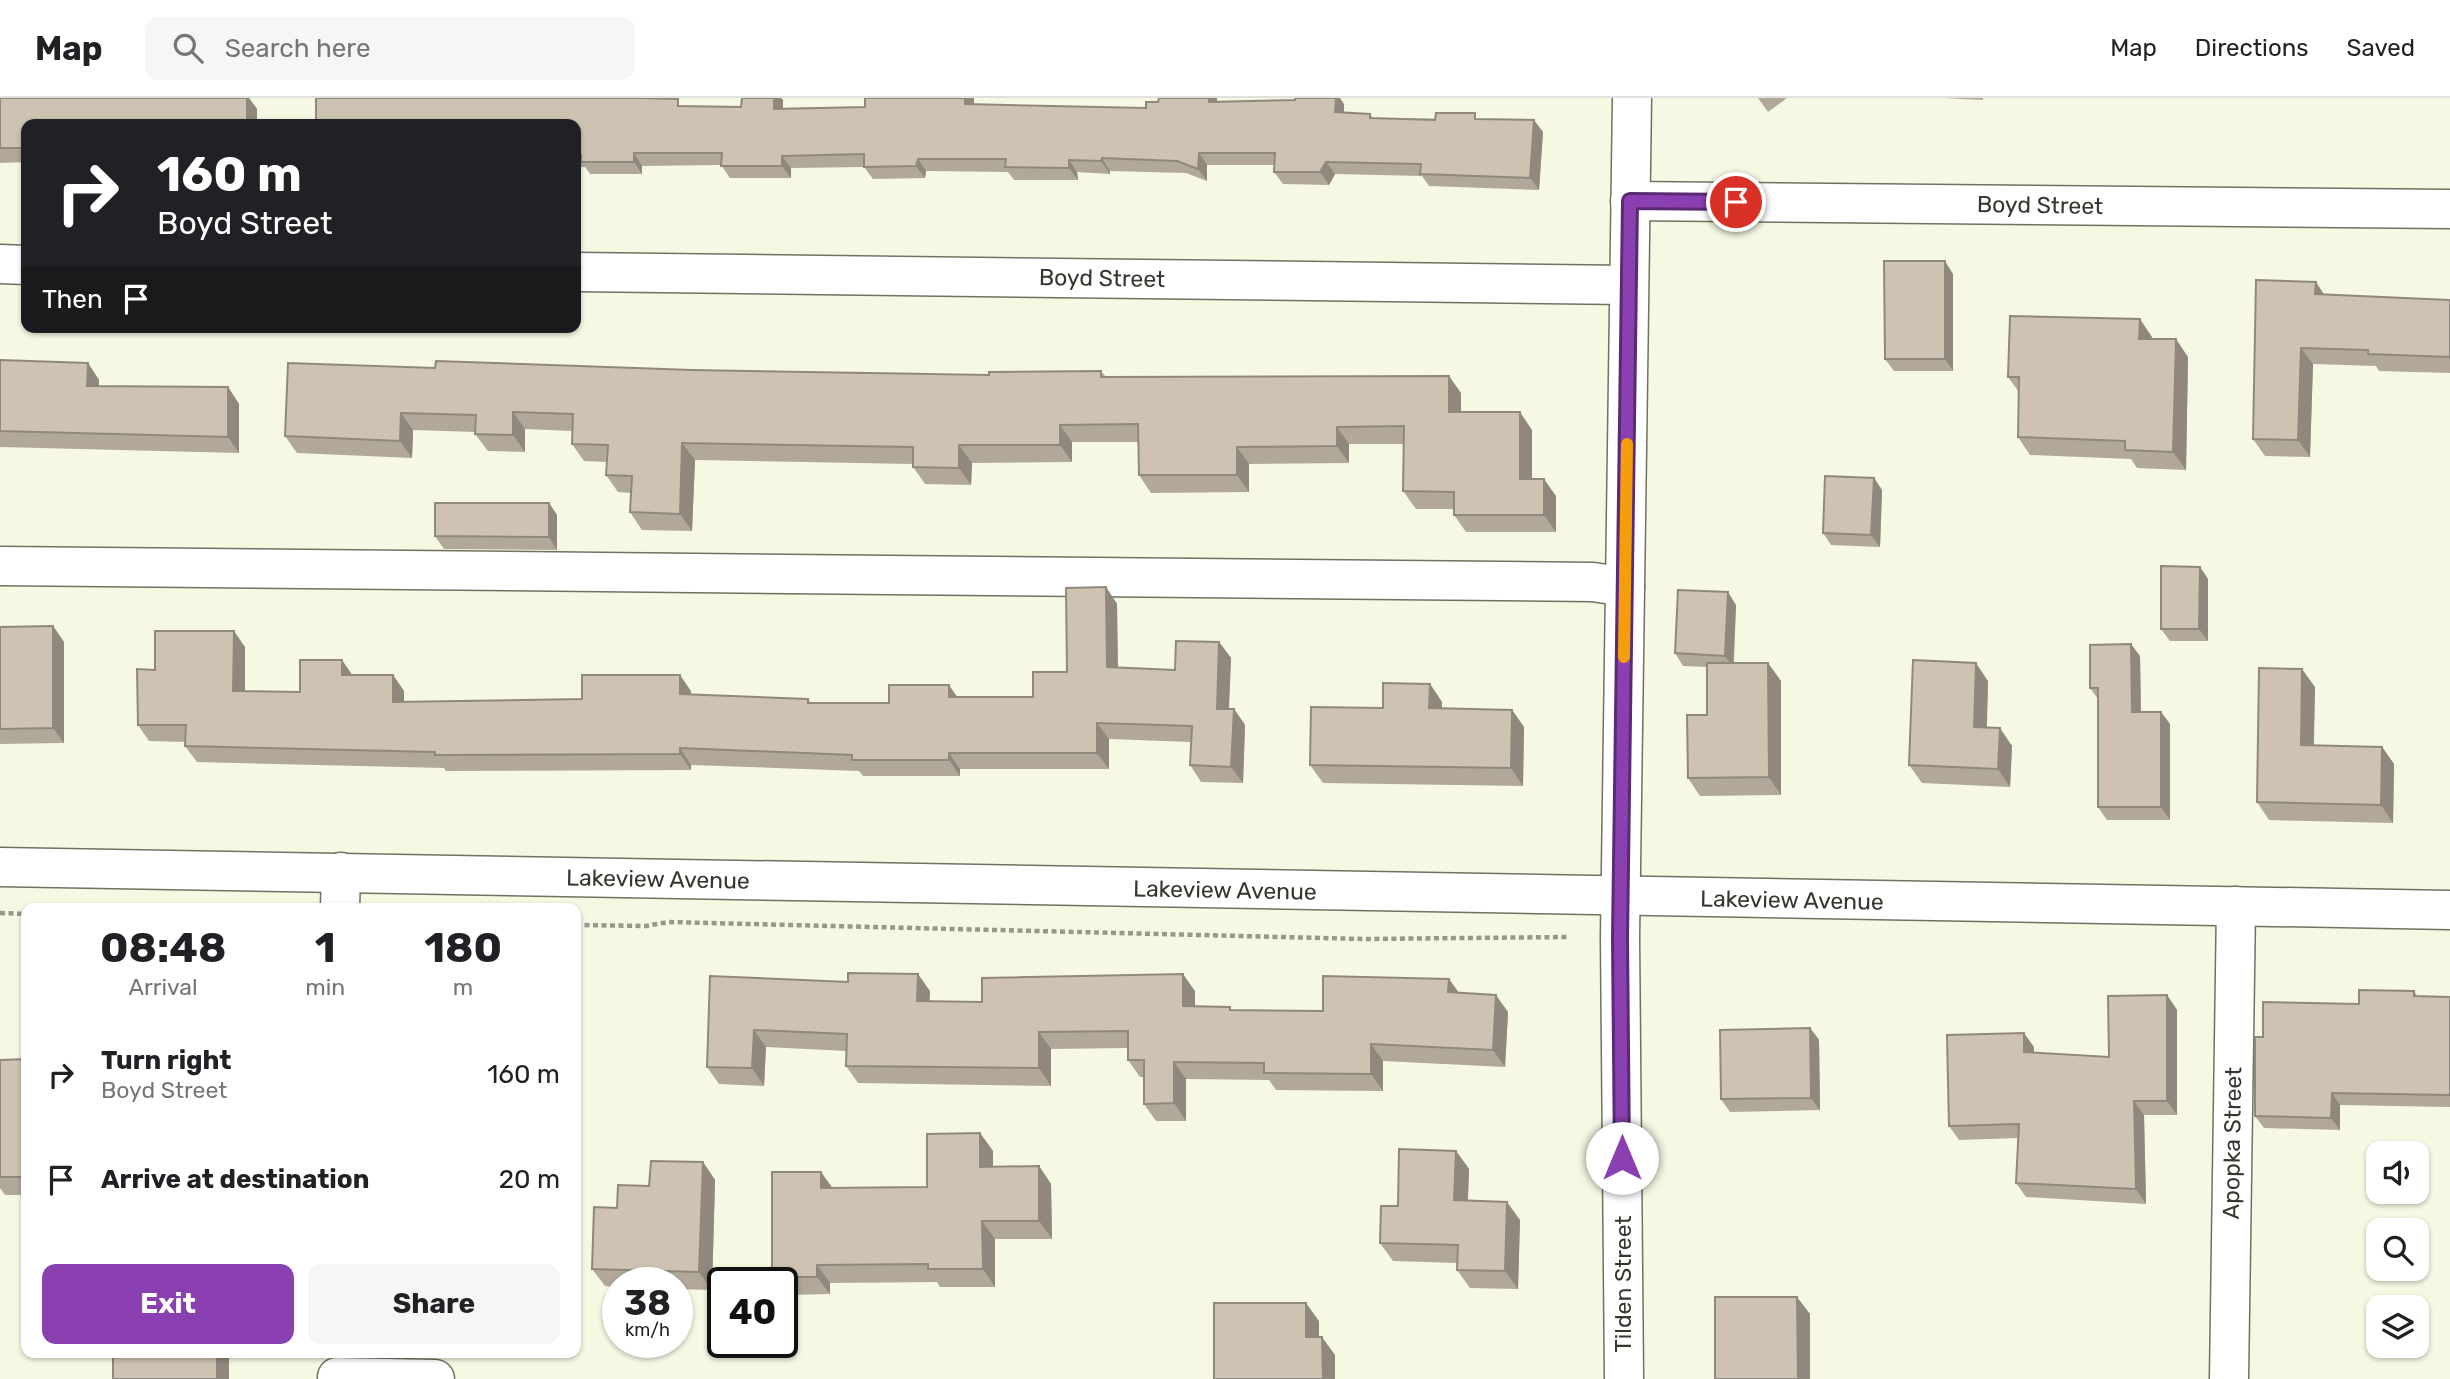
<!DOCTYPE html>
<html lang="en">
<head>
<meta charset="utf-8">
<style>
  body { margin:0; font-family:Rubik,sans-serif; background:#f6f6f6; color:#202124; height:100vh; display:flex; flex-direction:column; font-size:26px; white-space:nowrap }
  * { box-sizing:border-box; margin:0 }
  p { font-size:23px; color:#757577 }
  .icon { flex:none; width:38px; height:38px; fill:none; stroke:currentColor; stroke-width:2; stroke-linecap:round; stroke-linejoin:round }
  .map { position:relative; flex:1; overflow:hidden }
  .drawer { position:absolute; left:21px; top:805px; width:560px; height:455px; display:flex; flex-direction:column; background:#fff; border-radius:14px; box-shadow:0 2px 5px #0004 }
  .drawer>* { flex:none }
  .guide { position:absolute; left:21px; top:21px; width:560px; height:214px; border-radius:14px; box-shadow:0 2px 5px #0004; background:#202124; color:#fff; overflow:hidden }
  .fabs { position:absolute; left:2366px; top:1043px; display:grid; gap:14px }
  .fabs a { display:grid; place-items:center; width:63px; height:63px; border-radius:14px; background:#fff; box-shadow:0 2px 5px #0004; font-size:35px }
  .speed { position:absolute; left:602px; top:1169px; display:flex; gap:14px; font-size:35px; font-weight:700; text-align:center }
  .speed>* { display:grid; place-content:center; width:91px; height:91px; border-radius:50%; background:#fff; box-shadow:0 2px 5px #0004; line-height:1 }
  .speed small { font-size:18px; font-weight:400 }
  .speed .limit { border:4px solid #111; border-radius:10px; background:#fff; color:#111 }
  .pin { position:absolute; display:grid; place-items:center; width:60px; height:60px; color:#fff; margin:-30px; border:4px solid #fff; border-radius:50%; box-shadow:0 2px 7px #0007 }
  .me { position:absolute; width:77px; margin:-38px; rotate:0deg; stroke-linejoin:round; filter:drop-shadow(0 0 5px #0008) }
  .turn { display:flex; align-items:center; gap:24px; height:147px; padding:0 21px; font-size:32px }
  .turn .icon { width:91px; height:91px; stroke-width:2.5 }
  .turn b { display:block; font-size:49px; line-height:60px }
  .then { display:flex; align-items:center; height:66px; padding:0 21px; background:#0003; gap:14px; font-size:26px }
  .eta { display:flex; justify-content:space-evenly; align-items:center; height:119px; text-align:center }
  .eta b { font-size:42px; font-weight:700; line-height:49px }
  .primary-button { display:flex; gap:14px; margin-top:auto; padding:14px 21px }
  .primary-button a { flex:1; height:80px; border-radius:14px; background:#8b40b1; color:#fff; font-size:28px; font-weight:700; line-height:80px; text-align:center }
  .primary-button a+a { background:#f6f6f6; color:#202124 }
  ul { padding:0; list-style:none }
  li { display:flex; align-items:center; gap:21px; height:105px; padding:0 21px }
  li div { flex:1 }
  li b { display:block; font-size:26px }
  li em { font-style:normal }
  header { display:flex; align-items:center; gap:42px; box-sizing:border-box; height:98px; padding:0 35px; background:#fff; border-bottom:2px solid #e0e0e0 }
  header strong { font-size:33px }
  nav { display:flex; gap:38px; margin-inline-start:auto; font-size:24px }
  .search { width:490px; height:63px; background:#f6f6f6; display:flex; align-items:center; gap:18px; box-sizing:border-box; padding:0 24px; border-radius:14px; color:#757577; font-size:26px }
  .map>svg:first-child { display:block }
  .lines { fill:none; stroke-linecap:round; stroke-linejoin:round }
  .minor-casing { stroke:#707261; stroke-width:41 }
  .path { stroke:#96988a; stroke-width:4.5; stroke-dasharray:5 3.5; stroke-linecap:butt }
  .minor { stroke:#fff; stroke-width:38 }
  .wall { fill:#b1a899 }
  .shaded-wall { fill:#90887d }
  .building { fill:#cec3b2; stroke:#90887d; stroke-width:2 }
  .route-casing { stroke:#5a2a73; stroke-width:18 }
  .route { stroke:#8b40b1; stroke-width:12 }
  .slow { stroke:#f59e0b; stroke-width:12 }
  .labels { text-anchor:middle; stroke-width:5; stroke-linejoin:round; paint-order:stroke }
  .street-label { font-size:23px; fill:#35362e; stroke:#fff }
</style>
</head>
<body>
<header>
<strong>Map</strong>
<div class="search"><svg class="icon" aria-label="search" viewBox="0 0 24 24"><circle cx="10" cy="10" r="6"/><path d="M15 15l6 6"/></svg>Search here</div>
<nav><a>Map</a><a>Directions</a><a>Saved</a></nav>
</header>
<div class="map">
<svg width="2450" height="1281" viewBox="0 0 2450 1281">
  <rect width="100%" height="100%" fill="#f6f8e4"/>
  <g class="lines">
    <defs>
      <g id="minor">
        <polyline points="1630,103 2450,111"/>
        <polyline points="0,166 26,167"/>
        <polyline points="576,174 1629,187"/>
        <polyline points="0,468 1593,484 1625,489"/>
        <polyline points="0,769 2450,812"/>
        <polyline points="340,810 341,774"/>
        <polyline points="337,1279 435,1281"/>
        <polyline points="1624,1281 1620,840 1632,0"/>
        <polyline points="2229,1281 2236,808"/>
      </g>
    </defs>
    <use href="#minor" class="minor-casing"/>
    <g class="path">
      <polyline points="0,815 26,816"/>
      <polyline points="576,827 646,828 668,824 1364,841 1569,839"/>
    </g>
    <use href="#minor" class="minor"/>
  </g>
  <g class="wall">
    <polygon points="0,0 249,0 257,11 26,26 26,64 0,65"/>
    <polygon points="648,0 648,1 683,8 741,9 742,0 781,0 783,2 783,10 865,9 865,0 974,0 974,7 1146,10 1158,4 1159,0 1217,0 1217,4 1344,6 1344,15 1370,16 1373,20 1479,21 1543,34 1539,92 1429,88 1422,78 1335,76 1329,87 1283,86 1274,74 1275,67 1207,67 1207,83 1186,75 1110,73 1110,76 1077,74 1078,82 1014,82 1008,74 926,73 925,80 873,81 864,69 791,70 791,80 730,80 721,67 642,68 642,76 590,76 585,69 576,69 576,26"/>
    <polygon points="1758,0 1787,0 1768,14"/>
    <polygon points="1943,0 1983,0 1983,2"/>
    <polygon points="1953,176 1953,273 1894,273 1885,261"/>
    <polygon points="2325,197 2450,202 2450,275 2379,273 2376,268 2313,266 2310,359 2265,358 2253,341"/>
    <polygon points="2152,239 2152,241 2188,259 2186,372 2137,370 2131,361 2030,357 2018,339 2019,294 2008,279"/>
    <polygon points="0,262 88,265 99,282 99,288 228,289 239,306 239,355 0,349"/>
    <polygon points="435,270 989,277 1101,273 1106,279 1461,295 1461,314 1532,332 1532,381 1556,398 1556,434 1466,434 1454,417 1454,411 1416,411 1403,393 1404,346 1349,346 1349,365 1249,366 1249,394 1151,395 1139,377 1139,344 1072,344 1072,364 972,365 971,387 925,386 913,369 913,366 695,362 692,433 642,432 630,414 631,395 618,394 606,377 607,364 584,363 572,346 572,333 525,331 525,354 488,353 475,336 476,334 413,332 412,360 297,355 285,338"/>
    <polygon points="1874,380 1882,392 1880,449 1831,447 1823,435"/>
    <polygon points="549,405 557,417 557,452 444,451 435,438"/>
    <polygon points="2200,469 2208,481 2208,543 2170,543 2161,531"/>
    <polygon points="1106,489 1117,506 1118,570 1175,572 1219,544 1231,560 1229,611 1234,611 1245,627 1243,685 1201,684 1190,667 1191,644 1109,641 1109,671 960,671 960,678 863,678 859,673 691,667 691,672 446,673 444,670 197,664 185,648 186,644 149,643 138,627 155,572 245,549 245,593 300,594 352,577 393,577 404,593 404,604 582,601 691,593 691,597 808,601 811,605 889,605 957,599 1033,599 1067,574"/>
    <polygon points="1736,507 1734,565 1781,583 1781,697 1700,698 1688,680 1707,617 1707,569 1683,568 1675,555"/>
    <polygon points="53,528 64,544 64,645 0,646 0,529"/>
    <polygon points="2140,558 2141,614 2161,614 2170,626 2170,722 2107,722 2098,709 2098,601 2090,590"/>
    <polygon points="1988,583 1987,630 2012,648 2010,689 1922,685 1909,667"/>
    <polygon points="1430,586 1442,604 1442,610 1512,612 1524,629 1523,688 1323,685 1310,667 1383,610"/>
    <polygon points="2315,589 2314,647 2382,649 2394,666 2393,725 2269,722 2257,704"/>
    <polygon points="710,878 930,893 929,903 982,904 1195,893 1195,909 1232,912 1323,913 1449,881 1459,895 1508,914 1505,969 1383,963 1383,993 1276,992 1269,982 1186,981 1186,1023 1156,1023 1144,1006 1144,979 1140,979 1128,962 1128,950 1051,951 1051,988 858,985 846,968 847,953 766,949 764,988 719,986 707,969"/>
    <polygon points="2414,893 2418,899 2450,899 2450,1009 2340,1007 2340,1032 2264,1030 2255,1018 2263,939 2359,906"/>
    <polygon points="2167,897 2177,912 2177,1017 2144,1017 2146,1106 2026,1099 2016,1085 2019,1040 1959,1042 1949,1028 2034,949 2034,955 2109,959"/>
    <polygon points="1810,930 1819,942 1820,1012 1730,1014 1721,1001"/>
    <polygon points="26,961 26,1097 5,1097 0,1090 0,962"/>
    <polygon points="980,1035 993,1053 993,1069 1039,1068 1051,1086 1052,1141 995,1141 995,1189 940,1189 937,1184 830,1185 830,1196 785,1197 782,1193 782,1185 776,1185 772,1179 832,1090 927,1089"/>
    <polygon points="1456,1053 1469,1071 1468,1103 1520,1122 1518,1191 1470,1190 1457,1172 1457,1165 1393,1163 1380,1145 1398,1108"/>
    <polygon points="703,1064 715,1082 712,1192 677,1191 677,1185 618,1185 618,1189 605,1188 592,1171 617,1110 649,1088"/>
  </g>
  <g class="shaded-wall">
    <polygon points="247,0 249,0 257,11 257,26 247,26"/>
    <polygon points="774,0 781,0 783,2 783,23 774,11"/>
    <polygon points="965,0 974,0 974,19 965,6"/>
    <polygon points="1209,0 1217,0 1217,16 1209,4"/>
    <polygon points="1336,0 1340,0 1344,6 1344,26 1335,14"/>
    <polygon points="1534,22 1543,34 1539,92 1530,80"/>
    <polygon points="634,55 642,68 642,76 634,64"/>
    <polygon points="1199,55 1207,67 1207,83 1198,71"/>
    <polygon points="782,58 791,70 791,80 782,68"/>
    <polygon points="1102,60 1110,73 1110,76 1101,63"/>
    <polygon points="918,61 926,73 925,80 916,68"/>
    <polygon points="1069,62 1077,74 1078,82 1069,70"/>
    <polygon points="1326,64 1335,76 1329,87 1320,74"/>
    <polygon points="1945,163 1953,176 1953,273 1945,261"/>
    <polygon points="2316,184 2327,201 2315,196"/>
    <polygon points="2140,221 2152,239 2152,258 2139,241"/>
    <polygon points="2176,241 2188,259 2186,372 2173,354"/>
    <polygon points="2301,250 2313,266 2310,359 2298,342"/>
    <polygon points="88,265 99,282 98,305 87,288"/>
    <polygon points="1449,278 1461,295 1461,332 1449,314"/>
    <polygon points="228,289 239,306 239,355 228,339"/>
    <polygon points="513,314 525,331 525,354 513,337"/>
    <polygon points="1520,314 1532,332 1532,398 1520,381"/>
    <polygon points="401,315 413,332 412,360 400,343"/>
    <polygon points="1060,327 1072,344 1072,364 1060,347"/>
    <polygon points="1337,329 1349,346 1349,365 1337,348"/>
    <polygon points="682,345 695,362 692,433 680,416"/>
    <polygon points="959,347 972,365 971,387 959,370"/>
    <polygon points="1237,349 1249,366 1249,394 1237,377"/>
    <polygon points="1874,380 1882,392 1880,449 1871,437"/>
    <polygon points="1544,381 1556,398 1556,434 1544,417"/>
    <polygon points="549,405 557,417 557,452 549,439"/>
    <polygon points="2200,469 2208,481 2208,543 2199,531"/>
    <polygon points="1106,489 1117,506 1118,586 1107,569"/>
    <polygon points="1728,494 1736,507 1733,570 1725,558"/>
    <polygon points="53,528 64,544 64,645 53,630"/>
    <polygon points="234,533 245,549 245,609 233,593"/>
    <polygon points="1219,544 1231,560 1228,627 1217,611"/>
    <polygon points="2131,546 2140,558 2141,626 2132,614"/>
    <polygon points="342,562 353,578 342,577"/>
    <polygon points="1768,565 1781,583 1781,697 1769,679"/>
    <polygon points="1976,565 1988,583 1986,647 1974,629"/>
    <polygon points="2302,571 2315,589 2313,665 2301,647"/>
    <polygon points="393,577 404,593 404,620 393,604"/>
    <polygon points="680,577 691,593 691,612 680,596"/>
    <polygon points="1430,586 1442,604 1442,628 1429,610"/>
    <polygon points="949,587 960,603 949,599"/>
    <polygon points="1234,611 1245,627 1243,685 1231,669"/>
    <polygon points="1512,612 1524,629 1523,688 1511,670"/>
    <polygon points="2161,614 2170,626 2170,722 2161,709"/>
    <polygon points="1097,625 1109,641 1109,671 1097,655"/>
    <polygon points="2000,630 2012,648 2010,689 1998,671"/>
    <polygon points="2382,649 2394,666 2393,725 2381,707"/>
    <polygon points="680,650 691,667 691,672 680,656"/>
    <polygon points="949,655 960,671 960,678 949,662"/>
    <polygon points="918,876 930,893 929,920 917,903"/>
    <polygon points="1183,876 1195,893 1195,926 1183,908"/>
    <polygon points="1449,881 1461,898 1448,894"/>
    <polygon points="1496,897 1508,914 1505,969 1493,952"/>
    <polygon points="2167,897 2177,912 2177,1017 2167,1003"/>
    <polygon points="1810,930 1819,942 1820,1012 1811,1000"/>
    <polygon points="754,932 766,949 764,988 752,970"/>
    <polygon points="1039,934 1051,951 1051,988 1039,970"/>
    <polygon points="2024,935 2034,949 2034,969 2024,954"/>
    <polygon points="1371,946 1383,963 1383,993 1371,976"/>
    <polygon points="1174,964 1186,981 1186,1023 1174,1005"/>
    <polygon points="2332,995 2340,1007 2340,1032 2331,1020"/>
    <polygon points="2134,1003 2144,1017 2146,1106 2136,1091"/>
    <polygon points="980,1035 993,1053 993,1087 980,1069"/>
    <polygon points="1456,1053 1469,1071 1467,1120 1454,1102"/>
    <polygon points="703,1064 715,1082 712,1192 699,1174"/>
    <polygon points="1039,1068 1051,1086 1052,1141 1039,1123"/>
    <polygon points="821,1074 834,1092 821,1090"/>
    <polygon points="1507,1104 1520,1122 1518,1191 1505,1173"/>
    <polygon points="982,1123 995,1141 995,1189 983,1171"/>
    <polygon points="817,1167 830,1185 830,1196 817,1179"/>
    <polygon points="1797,1199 1810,1216 1810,1281 1798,1281"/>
    <polygon points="1306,1205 1319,1223 1319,1257 1306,1239"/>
    <polygon points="1322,1239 1335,1257 1335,1281 1323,1281"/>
    <rect x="217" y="1255" width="12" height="26"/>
  </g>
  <g class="building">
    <polygon points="0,0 247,0 247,26 26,26 26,50 0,50"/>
    <polygon points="316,0 639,0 678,1 678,8 741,9 742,0 774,0 774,11 865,9 865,0 965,0 965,6 1146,10 1146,4 1158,4 1159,0 1209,0 1209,4 1295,2 1295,0 1336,0 1335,14 1370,16 1370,20 1435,22 1436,15 1475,15 1475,21 1534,22 1530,80 1420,76 1421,66 1326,64 1320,74 1274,74 1275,55 1199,55 1198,71 1177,63 1102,60 1101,63 1069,62 1069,70 1005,69 1006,61 918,61 916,68 864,69 864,56 782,58 782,68 721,68 722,55 634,55 634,64 581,64 581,57 576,57 576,26 316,26"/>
    <polygon points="1884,163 1945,163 1945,261 1885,261"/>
    <polygon points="2256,182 2316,184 2315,196 2450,202 2450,259 2368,256 2368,252 2301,250 2298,342 2253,341"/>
    <polygon points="2010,218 2140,221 2139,241 2176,241 2173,354 2125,352 2125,343 2018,339 2019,279 2008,279"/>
    <polygon points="0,262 88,265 87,288 228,289 228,339 0,333"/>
    <polygon points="436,263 692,272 989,277 989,274 1101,273 1101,279 1449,278 1449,314 1520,314 1520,381 1544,381 1544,417 1454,417 1454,394 1403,393 1404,328 1337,329 1337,348 1237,349 1237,377 1139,377 1138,326 1060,327 1060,347 959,347 959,370 913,369 913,349 682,345 680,416 630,414 632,378 606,377 608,347 572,346 573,316 513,314 513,337 475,336 476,317 401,315 400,343 285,338 288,265 435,270"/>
    <polygon points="1825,378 1874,380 1871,437 1823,435"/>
    <polygon points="435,405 549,405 549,439 435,438"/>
    <polygon points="2161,468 2200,469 2199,531 2161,531"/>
    <polygon points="1106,489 1107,569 1175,572 1176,543 1219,544 1217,611 1234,611 1231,669 1190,667 1192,628 1097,625 1097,655 949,655 949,662 852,662 852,657 680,650 680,656 435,657 435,654 185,648 186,627 138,627 137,571 155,572 155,533 234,533 233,593 300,594 300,562 342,562 342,577 393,577 393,604 582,601 582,577 680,577 680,596 808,601 808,605 889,605 889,587 949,587 949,599 1033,599 1033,574 1067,574 1066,490"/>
    <polygon points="1678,492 1728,494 1725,558 1675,555"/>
    <polygon points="53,528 53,630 0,631 0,529"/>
    <polygon points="2131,546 2132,614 2161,614 2161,709 2098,709 2098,590 2090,590 2090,547"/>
    <polygon points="1913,562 1976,565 1974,629 2000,630 1998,671 1909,667"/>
    <polygon points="1707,565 1768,565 1769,679 1688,680 1687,617 1707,617"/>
    <polygon points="2259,570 2302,571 2301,647 2382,649 2381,707 2257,704"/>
    <polygon points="1383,585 1430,586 1429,610 1512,612 1511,670 1310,667 1311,609 1383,610"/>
    <polygon points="848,875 918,876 917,903 982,904 982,880 1183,876 1183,908 1230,909 1230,912 1323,913 1323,878 1449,881 1448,894 1496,897 1493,952 1371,946 1371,976 1264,975 1264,965 1174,964 1174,1005 1144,1006 1144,962 1128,962 1128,933 1039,934 1039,970 846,968 847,936 754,932 752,970 707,969 710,878 848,884"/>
    <polygon points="2359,892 2414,893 2414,898 2450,899 2450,997 2332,995 2331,1020 2255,1018 2255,939 2263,939 2263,904 2359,906"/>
    <polygon points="2167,897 2167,1003 2134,1003 2136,1091 2016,1085 2019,1026 1949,1028 1947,937 2024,935 2024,954 2109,959 2108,898"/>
    <polygon points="1810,930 1811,1000 1721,1001 1720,932"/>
    <polygon points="26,961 26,1079 0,1079 0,962"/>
    <polygon points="980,1035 980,1069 1039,1068 1039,1123 982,1123 983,1171 928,1171 928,1166 817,1167 817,1179 772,1179 772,1074 821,1074 821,1090 927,1089 927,1036"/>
    <polygon points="1399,1051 1456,1053 1454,1102 1507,1104 1505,1173 1457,1172 1458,1147 1380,1145 1381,1108 1398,1108"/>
    <polygon points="651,1063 703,1064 699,1174 592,1171 594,1109 617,1110 618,1087 649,1088"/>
    <polygon points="1715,1199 1797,1199 1798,1281 1715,1281"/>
    <polygon points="1214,1205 1306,1205 1306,1239 1322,1239 1323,1281 1214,1281"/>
    <rect x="113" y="1255" width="104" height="26"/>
  </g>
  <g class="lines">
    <defs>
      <polyline id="route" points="1622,1060 1620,840 1630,103 1736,104"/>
    </defs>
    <use href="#route" class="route-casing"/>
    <use href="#route" class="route"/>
    <polyline class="slow" points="1624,559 1627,346"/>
  </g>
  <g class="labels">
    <g class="street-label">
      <text transform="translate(2040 107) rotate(1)" y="8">Boyd Street</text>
      <text transform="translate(1102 180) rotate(1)" y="8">Boyd Street</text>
      <text transform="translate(658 781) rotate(1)" y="8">Lakeview Avenue</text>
      <text transform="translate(1225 792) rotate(1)" y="8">Lakeview Avenue</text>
      <text transform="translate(1792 802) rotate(1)" y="8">Lakeview Avenue</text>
      <text transform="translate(2232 1045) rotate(-89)" y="8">Apopka Street</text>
      <text transform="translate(1623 1186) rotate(-90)" y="8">Tilden Street</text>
    </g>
  </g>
</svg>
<div class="fabs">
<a><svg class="icon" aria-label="sound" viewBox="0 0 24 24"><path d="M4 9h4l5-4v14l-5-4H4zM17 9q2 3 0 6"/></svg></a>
<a><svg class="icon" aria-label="search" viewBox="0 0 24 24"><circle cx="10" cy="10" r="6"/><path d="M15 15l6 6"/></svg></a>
<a><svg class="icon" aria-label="layers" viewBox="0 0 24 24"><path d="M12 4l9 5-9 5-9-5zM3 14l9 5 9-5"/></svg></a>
</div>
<div class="speed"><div>38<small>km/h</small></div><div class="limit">40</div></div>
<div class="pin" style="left:1736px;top:104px;background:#d93025"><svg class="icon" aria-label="arrive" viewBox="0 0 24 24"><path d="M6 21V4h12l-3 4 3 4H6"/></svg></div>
<svg class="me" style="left:1622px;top:1060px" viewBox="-20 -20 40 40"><circle r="19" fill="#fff"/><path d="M0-13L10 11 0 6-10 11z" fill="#8b40b1"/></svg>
<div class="guide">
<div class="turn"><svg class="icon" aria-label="right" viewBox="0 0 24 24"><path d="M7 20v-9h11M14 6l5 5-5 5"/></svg><div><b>160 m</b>Boyd Street</div></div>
<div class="then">Then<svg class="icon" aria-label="arrive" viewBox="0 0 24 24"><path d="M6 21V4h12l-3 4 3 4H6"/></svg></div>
</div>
<section class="drawer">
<div class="eta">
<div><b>08:48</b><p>Arrival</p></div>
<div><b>1</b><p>min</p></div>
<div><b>180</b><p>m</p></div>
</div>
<ul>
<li><svg class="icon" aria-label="right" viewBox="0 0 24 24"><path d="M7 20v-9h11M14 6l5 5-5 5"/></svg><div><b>Turn right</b><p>Boyd Street</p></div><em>160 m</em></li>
<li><svg class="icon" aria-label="arrive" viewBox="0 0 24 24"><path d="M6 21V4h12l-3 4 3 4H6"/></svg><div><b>Arrive at destination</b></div><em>20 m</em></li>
</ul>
<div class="primary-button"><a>Exit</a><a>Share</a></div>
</section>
</div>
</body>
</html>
